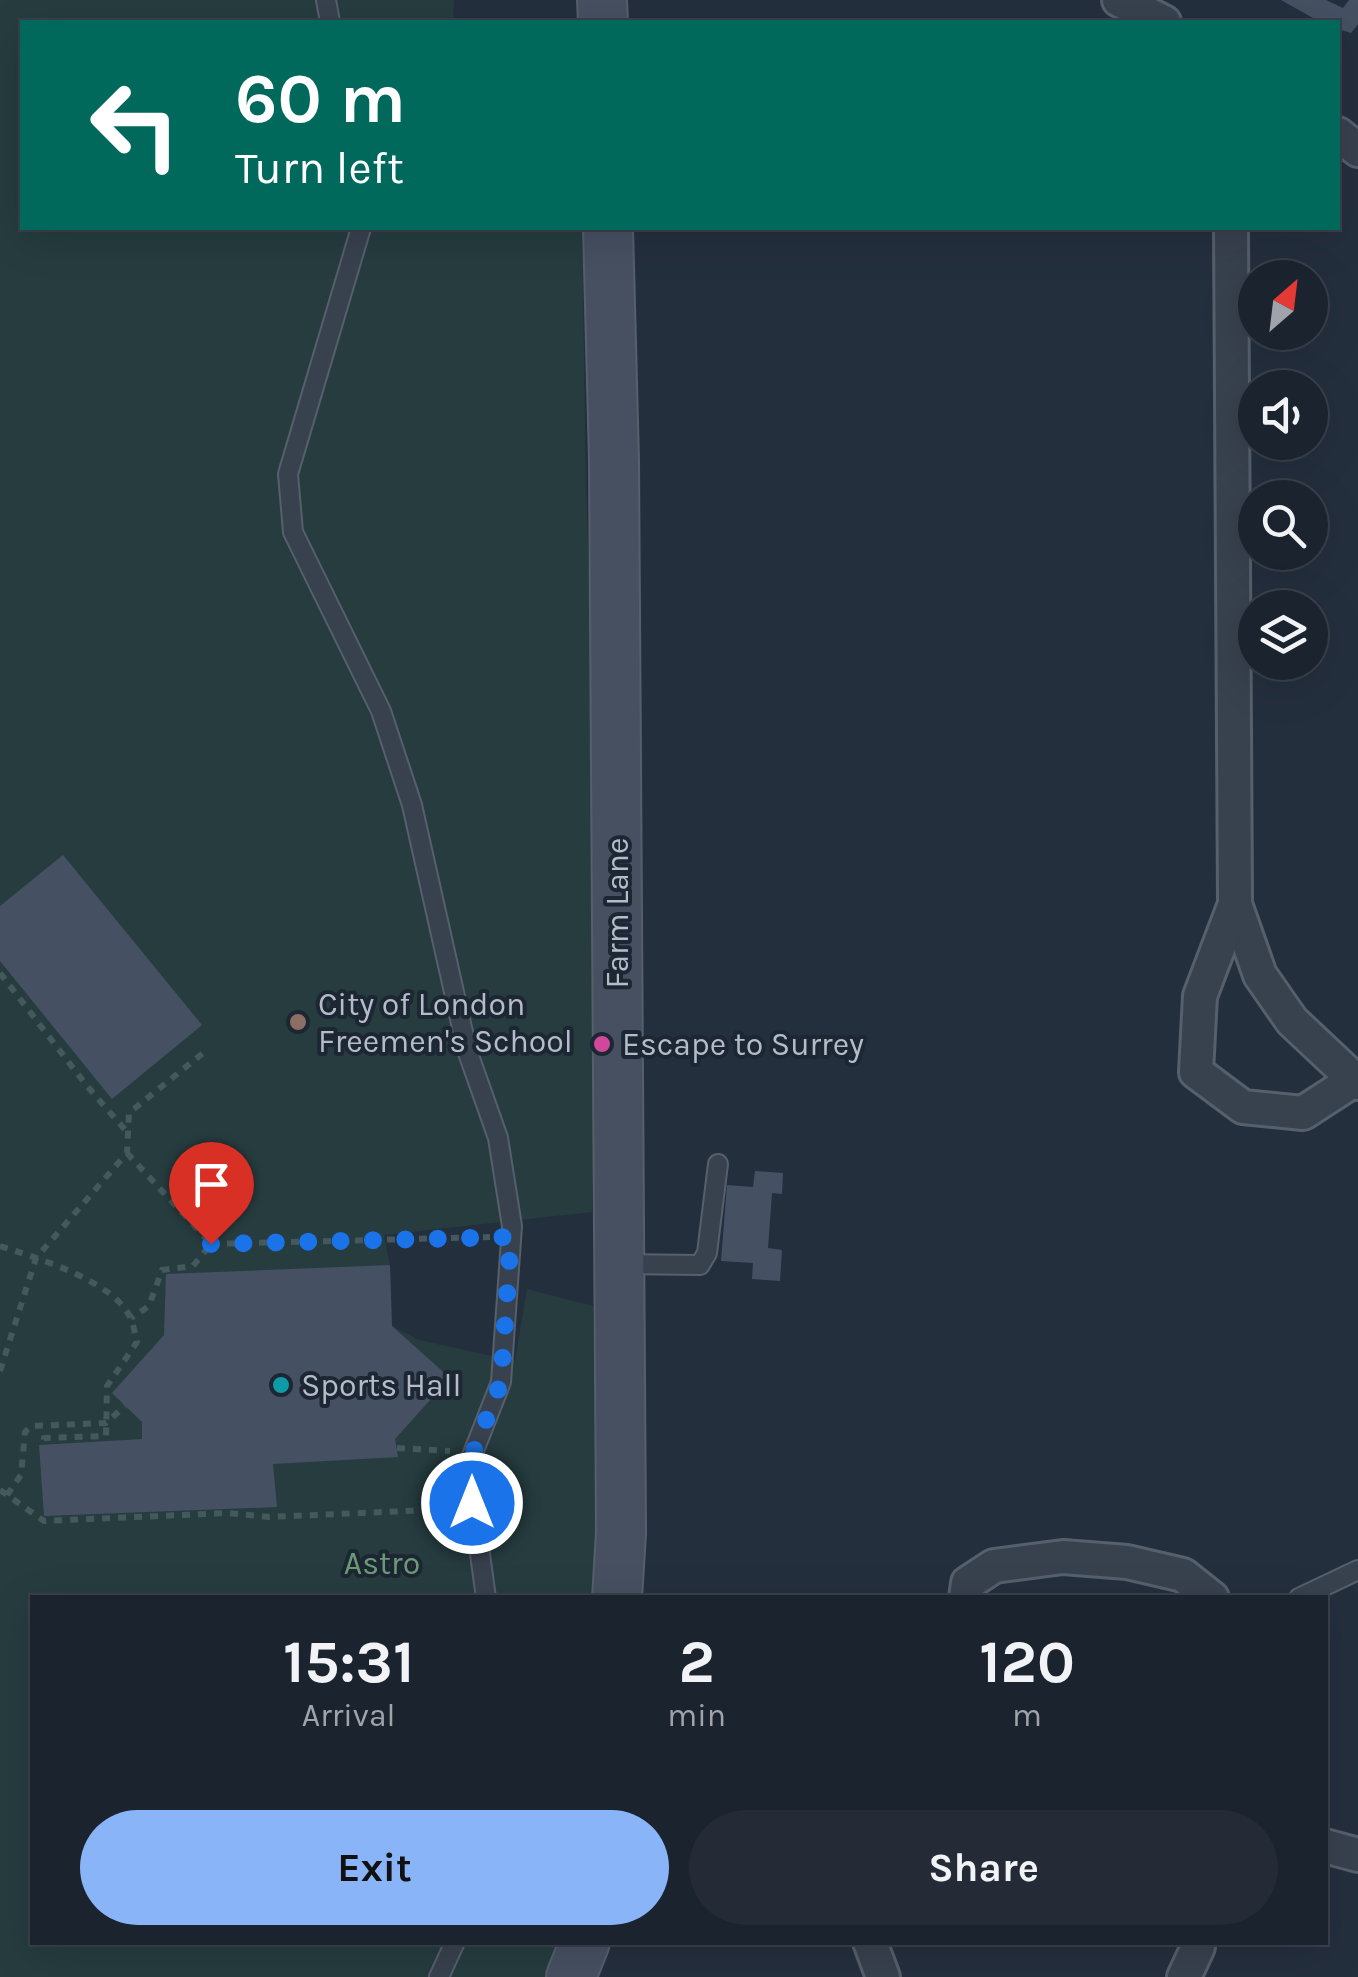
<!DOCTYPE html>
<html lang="en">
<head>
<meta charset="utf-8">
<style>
  body { margin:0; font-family:Karla,sans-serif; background:#242b36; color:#f1f3f6; height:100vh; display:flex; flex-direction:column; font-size:38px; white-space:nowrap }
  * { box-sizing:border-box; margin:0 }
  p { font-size:32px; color:#a0a4aa }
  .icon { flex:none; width:55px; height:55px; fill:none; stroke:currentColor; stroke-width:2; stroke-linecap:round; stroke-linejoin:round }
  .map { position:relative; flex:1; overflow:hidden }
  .side { position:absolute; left:30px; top:1595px; width:1298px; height:350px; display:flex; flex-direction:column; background:#1b232e; border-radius:0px; box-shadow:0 10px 40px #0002,0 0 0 2px #39404a }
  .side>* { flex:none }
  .guide { position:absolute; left:20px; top:20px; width:1320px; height:210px; border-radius:0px; box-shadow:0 10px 40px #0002,0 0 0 2px #39404a; background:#00695c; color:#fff; overflow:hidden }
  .needle { width:65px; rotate:28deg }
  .buttons { position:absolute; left:1238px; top:260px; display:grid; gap:20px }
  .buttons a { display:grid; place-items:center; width:90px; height:90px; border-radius:50%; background:#1b232e; box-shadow:0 10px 40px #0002,0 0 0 2px #39404a; font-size:50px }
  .pin { position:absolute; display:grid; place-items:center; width:85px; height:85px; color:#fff; margin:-102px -42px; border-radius:50% 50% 50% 0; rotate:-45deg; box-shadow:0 0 10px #0007 }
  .pin .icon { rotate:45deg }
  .me { position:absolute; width:110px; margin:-55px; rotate:0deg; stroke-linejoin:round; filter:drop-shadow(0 0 8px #0008) }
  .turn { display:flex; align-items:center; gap:35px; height:210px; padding:0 50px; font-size:45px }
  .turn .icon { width:130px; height:130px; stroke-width:2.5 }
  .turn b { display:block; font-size:70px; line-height:85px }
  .eta { display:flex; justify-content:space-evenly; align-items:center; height:170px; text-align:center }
  .eta b { font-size:60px; font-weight:700; line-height:70px }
  .primary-button { display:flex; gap:20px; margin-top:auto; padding:20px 50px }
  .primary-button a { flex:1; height:115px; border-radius:60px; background:#8ab4f8; color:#111; font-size:40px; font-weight:700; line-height:115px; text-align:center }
  .primary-button a+a { background:#242b36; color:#f1f3f6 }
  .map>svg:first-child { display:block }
  .green { fill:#263c3f }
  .building { fill:#455162 }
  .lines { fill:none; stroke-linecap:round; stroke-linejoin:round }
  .lane-casing { stroke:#565f6c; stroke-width:22 }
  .street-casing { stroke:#565f6c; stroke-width:38 }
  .secondary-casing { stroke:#565f6c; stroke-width:52 }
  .path { stroke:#44595c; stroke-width:6; stroke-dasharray:8 8; stroke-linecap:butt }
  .lane { stroke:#38414e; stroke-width:18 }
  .street { stroke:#38414e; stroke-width:32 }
  .secondary { stroke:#465061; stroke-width:48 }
  .route { stroke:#1a73e8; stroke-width:18; stroke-dasharray:0 32.4 }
  .education-dot { fill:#8d6e63; stroke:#1d2633; stroke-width:4 }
  .hotel-dot { fill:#d1479c; stroke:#1d2633; stroke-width:4 }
  .culture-dot { fill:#0f9aa8; stroke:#1d2633; stroke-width:4 }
  .labels { text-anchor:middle; stroke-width:8; stroke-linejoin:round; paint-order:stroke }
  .street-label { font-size:32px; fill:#b4bcc9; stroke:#1d2633 }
  .poi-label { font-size:32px; fill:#b4bcc9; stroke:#1d2633; text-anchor:start }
  .park-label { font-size:32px; fill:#6b9a76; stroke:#1d2633 }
</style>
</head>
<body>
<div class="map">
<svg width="1358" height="1977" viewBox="0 0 1358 1977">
  <rect width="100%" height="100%" fill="#242f3e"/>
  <polygon class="green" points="0,0 454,0 453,22 22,22 22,228 582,228 586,486 598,832 592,1212 384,1235 390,1266 392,1326 419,1340 515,1361 527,1289 593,1306 596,1597 32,1598 32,1942 570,1943 557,1977 0,1977"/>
  <g class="building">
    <polygon points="1281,0 1326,0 1343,8 1349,0 1358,0 1358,24 1351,33 1338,29 1338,22 1320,22"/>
    <polygon points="63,855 202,1025 112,1099 0,961 0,906"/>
    <polygon points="755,1171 783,1173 782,1194 772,1193 768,1248 782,1250 780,1281 752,1279 753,1263 721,1261 727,1185 753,1187"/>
    <polygon points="390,1265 392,1326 450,1378 395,1439 398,1457 273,1464 277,1507 44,1516 39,1445 142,1439 142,1422 112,1393 164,1335 166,1274"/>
  </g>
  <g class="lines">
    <defs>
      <g id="lane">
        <polyline points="326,0 330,22"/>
        <polyline points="361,228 288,474 293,532 381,711 412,805 467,1050 498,1138 512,1226 501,1382 468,1466 486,1598"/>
        <polyline points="619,1264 700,1265 707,1253 718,1164"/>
        <polyline points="1299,1598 1358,1570"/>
        <polyline points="439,1977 455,1942"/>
      </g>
      <g id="street">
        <polyline points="1119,0 1164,22"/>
        <polyline points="1338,134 1358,150"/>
        <polyline points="1231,228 1235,904 1260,975 1292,1021 1358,1083"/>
        <polyline points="1235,904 1200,996 1196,1072 1243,1107 1303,1113 1354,1080"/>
        <polyline points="966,1598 968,1583 994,1566 1063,1557 1127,1562 1183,1575 1212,1598"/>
        <polyline points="1325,1846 1358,1855"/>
        <polyline points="870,1942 883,1977"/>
        <polyline points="1184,1977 1198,1947"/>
      </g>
      <g id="secondary">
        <polyline points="602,0 603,22"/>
        <polyline points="608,228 614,460 621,1533 617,1598"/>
        <polyline points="571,1977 585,1942"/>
      </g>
    </defs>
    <use href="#lane" class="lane-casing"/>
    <use href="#street" class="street-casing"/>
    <use href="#secondary" class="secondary-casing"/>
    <g class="path">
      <polyline points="0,973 87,1086 127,1132"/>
      <polyline points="127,1153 211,1244 193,1266 162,1270 149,1306 131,1318"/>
      <polyline points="211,1244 490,1237"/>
      <path d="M0,1246C37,1258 115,1281 131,1319C134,1326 135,1335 137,1342L107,1386L106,1436L44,1438L45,1445"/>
      <polyline points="0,1371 36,1258 127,1153 129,1113 208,1049"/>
      <polyline points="397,1448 450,1451"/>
      <polyline points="0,1490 44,1521 228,1513 269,1517 430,1510 439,1511 451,1520"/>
      <polyline points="7,1495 21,1475 25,1432 31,1426 106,1423 125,1406"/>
    </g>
    <use href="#lane" class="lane"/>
    <use href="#street" class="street"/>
    <use href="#secondary" class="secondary"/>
  </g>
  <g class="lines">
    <polyline class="route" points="211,1244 511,1237 501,1382 468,1466 472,1503"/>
  </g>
  <circle class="education-dot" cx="298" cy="1022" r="10"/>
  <circle class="hotel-dot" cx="602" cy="1044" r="10"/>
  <circle class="culture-dot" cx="281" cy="1385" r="10"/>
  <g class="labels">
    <g class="street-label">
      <text transform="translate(617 913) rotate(-90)" y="11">Farm Lane</text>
    </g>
    <g class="poi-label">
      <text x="318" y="1015">City of London<tspan x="318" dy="37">Freemen's School</tspan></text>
      <text x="622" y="1055">Escape to Surrey</text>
      <text x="301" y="1396">Sports Hall</text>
    </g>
    <g class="park-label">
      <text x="382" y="1574">Astro</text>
    </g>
  </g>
</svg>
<div class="buttons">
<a><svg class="needle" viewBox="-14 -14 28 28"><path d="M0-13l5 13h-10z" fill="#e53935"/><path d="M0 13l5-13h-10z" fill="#a0a4aa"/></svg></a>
<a><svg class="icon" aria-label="sound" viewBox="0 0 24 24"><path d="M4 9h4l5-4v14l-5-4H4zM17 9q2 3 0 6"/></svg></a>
<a><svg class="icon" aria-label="search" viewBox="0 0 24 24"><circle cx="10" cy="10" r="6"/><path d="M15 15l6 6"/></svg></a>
<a><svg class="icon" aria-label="layers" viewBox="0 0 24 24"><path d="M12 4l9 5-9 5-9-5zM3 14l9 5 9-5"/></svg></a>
</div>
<div class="pin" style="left:211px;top:1244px;background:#d93025"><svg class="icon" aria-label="arrive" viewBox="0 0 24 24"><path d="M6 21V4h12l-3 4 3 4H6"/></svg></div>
<svg class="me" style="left:472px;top:1503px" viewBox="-20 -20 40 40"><circle r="17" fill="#1a73e8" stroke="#fff" stroke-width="3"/><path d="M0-11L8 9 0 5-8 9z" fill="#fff"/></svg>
<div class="guide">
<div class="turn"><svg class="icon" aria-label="left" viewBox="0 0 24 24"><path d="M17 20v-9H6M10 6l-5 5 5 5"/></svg><div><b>60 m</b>Turn left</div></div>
</div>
<section class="side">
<div class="eta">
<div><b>15:31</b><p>Arrival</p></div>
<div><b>2</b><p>min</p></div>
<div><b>120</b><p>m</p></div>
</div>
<div class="primary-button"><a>Exit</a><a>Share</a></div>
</section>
</div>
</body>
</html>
